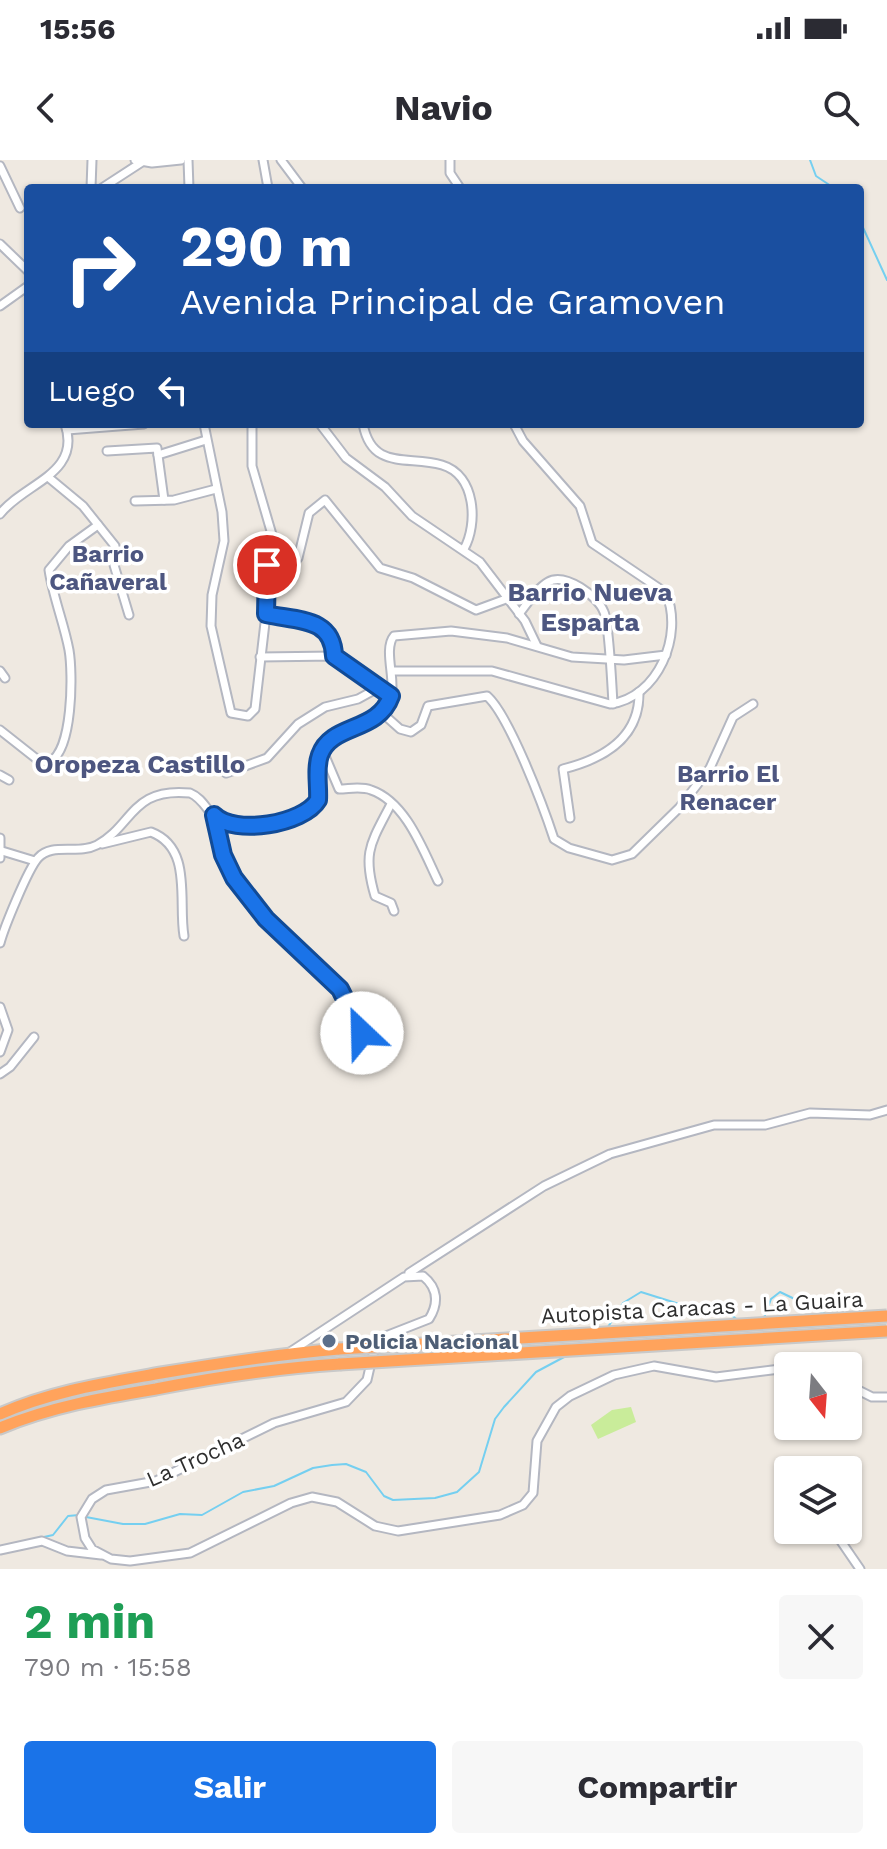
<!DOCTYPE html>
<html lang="es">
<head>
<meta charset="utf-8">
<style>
  body { margin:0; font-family:"Work Sans",sans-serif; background:#f7f7f7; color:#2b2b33; height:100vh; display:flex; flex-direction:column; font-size:30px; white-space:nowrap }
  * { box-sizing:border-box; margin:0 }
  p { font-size:26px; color:#7c7c81 }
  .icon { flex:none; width:44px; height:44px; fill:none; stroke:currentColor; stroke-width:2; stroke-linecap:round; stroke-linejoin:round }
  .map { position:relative; height:1409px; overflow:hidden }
  .drawer { display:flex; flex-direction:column; background:#fff; flex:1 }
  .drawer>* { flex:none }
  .top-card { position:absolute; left:24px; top:24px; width:840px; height:244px; border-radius:8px; box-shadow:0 2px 6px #0004; background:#1a4fa0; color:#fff; overflow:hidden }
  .needle { width:52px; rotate:163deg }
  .controls { position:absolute; left:774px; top:1192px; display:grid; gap:16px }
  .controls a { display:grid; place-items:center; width:88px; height:88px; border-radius:8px; background:#fff; box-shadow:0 2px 6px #0004; font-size:40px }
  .pin { position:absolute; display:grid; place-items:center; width:68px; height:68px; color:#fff; margin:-34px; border:4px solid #fff; border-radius:50%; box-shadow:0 2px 8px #0007 }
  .me { position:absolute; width:88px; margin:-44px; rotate:336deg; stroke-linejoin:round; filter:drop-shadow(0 0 6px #0008) }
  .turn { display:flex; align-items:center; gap:28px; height:168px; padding:0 24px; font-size:36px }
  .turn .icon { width:104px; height:104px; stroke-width:2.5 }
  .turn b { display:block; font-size:56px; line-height:68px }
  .then { display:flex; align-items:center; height:76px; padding:0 24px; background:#0003; gap:16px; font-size:30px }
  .round { display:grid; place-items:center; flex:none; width:84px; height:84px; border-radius:8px; background:#f7f7f7 }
  .headline { display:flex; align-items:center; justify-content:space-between; height:136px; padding:0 24px }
  h1 { font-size:48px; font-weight:700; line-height:60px; color:#1e9e55 }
  .action { display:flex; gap:16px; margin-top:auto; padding:16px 24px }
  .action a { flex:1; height:92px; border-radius:8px; background:#1a73e8; color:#fff; font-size:32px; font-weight:700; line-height:92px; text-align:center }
  .action a+a { background:#f7f7f7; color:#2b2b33 }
  .status { display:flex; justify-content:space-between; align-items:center; height:56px; padding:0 40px; background:#fff; direction:ltr }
  .status svg { height:22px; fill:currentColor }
  header { display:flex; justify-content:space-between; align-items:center; height:104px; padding:0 24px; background:#fff; font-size:36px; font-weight:700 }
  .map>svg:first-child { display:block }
  .pitch { fill:#c9ec9a }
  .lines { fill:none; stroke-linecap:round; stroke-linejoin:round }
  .stream { stroke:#75cff0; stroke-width:2 }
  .minor-casing { stroke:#b4b7c1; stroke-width:11 }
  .highway-casing { stroke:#c9c9c9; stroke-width:15 }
  .minor { stroke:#fff; stroke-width:7 }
  .highway { stroke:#ffa35c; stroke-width:11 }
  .highway-bridge-casing { stroke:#c9c9c9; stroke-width:15; stroke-linecap:butt }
  .highway-bridge { stroke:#ffa35c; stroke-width:11 }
  .route-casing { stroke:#114b97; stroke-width:20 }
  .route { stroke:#1a73e8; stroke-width:14 }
  .service-dot { fill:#5c6f8a; stroke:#fff; stroke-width:3 }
  .labels { text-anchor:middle; stroke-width:7; stroke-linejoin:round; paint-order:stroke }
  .street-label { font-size:22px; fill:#2e2e2e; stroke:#fff }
  .service-label { font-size:22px; font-weight:bold; fill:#4e5e75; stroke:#fff; text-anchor:start }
  .neighbourhood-label { font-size:24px; font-weight:bold; fill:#4d5680; stroke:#fff }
  .quarter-label { font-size:26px; font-weight:bold; fill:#4d5680; stroke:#fff }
</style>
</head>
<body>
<div class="status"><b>15:56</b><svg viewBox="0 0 49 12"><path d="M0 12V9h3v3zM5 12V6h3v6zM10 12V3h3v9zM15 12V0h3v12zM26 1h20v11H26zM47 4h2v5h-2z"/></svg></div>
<header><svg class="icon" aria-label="back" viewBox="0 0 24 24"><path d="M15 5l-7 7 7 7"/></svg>Navio<svg class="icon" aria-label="search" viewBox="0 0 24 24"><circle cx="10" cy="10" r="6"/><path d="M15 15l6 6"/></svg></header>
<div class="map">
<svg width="887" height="1409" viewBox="0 0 887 1409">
  <rect width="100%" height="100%" fill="#efe9e1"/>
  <polygon class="pitch" points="631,1247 636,1262 598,1279 591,1265 612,1250"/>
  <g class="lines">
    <g class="stream">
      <polyline points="810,0 816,16 834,28"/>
      <polyline points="860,61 887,120"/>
      <polyline points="764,1158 771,1139 780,1132 828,1155"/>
      <polyline points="608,1167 623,1143 641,1132 692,1148 717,1144 739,1161"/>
      <polyline points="86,1357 123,1364 145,1364 180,1354 202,1355 243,1332 274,1326 313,1308 332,1305 346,1304 366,1312 384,1336 393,1340 435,1338 457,1332 479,1312 495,1259 504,1247 536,1212 566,1196"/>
      <polyline points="44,1377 53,1375 68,1356 79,1355"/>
    </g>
    <defs>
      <g id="minor">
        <polyline points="135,0 152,3 181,0"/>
        <polyline points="188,0 189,28"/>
        <polyline points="263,0 268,28"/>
        <polyline points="281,0 302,28"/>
        <polyline points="450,0 450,13 460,28"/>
        <polyline points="0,6 20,48"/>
        <polyline points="91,28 92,0"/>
        <polyline points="102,28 142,2"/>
        <polyline points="0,84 28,111"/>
        <polyline points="0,146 28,126"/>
        <polyline points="204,264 222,352 224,381 212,435 211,466 231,553 248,556 255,549 266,454 265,414 273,378 252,306 252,264"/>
        <polyline points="320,264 346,298 385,327 412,356 480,402 525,461 537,486"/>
        <path d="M363,264C372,311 408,295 442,305C476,315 478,364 464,389"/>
        <polyline points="67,270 144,264"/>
        <polyline points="107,291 157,288 164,340"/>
        <polyline points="158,295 206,280"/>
        <polyline points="48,317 83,346 115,386 114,405 129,455"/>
        <polyline points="135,341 174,340 216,329"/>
        <path d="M0,354C24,323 82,314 65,264"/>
        <polyline points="266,439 276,422 298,398 309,353 325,340 380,408 413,418 476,450 506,439"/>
        <path d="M266,454C297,461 333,457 334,496"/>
        <path d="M519,454C527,444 537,428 548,422C565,412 598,436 604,452C609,463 612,527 613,544"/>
        <polyline points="260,497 334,496 391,536"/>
        <polyline points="0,511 5,518"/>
        <path d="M393,511H492L610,544C658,538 684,475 666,433L592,383L580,346L523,281L514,264"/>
        <path d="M381,552L400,569L411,572L421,565L428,546L487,536C509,555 544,648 554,679L569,688L612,700L632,694L679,648L710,608L733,557L753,544"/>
        <path d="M0,570L38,600L49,602C73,592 73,513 69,490C64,463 53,437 49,410L69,386L98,365"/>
        <path d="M322,589L339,629C349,629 361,626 371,630C406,642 423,690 438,721"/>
        <polyline points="226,613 267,598 298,564 325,547 358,539 378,528"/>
        <polyline points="0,615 9,620"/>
        <path d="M391,644C371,683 362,692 375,736L391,743L394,751"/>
        <polyline points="214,657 223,695 234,718 266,759 340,829 362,873"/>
        <path d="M570,658L563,609C603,599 640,578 639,532"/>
        <polyline points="0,678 0,698"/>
        <path d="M102,684L151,672C193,688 178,741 184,776"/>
        <polyline points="2,691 35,701"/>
        <path d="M0,783C4,768 28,709 38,698C52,682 78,695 97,685C133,666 131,627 190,633C205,639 209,657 223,664C247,676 297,660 316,645C322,627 312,606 322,589C339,563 381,570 391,537C396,520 383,489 394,476L451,471L507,478L572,497L624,500L666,495"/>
        <polyline points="0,847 8,870 0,892"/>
        <polyline points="0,914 10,907 34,877"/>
        <polyline points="409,1113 544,1026 610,994 714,965 765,965 810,953 870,955 887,950"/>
        <path d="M290,1192L404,1117L423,1116C438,1128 439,1143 429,1159L383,1177L373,1194L367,1220L346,1242L274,1263L156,1321L106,1330L92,1339L81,1357L85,1378L92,1389L111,1399L130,1401L190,1393L291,1343L312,1337L337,1342L375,1366L398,1371L500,1355L523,1345L533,1333L537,1281L556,1247L570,1236L614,1215L654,1206L716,1217L788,1208"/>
        <polyline points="848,1225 872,1237 887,1237"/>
        <polyline points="836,1374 860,1409"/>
        <polyline points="0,1390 42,1381 67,1391 101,1395"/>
      </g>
      <g id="highway">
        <path d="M0,1254C52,1231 106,1223 161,1213C221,1203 279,1194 339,1189"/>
        <path d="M0,1268C50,1247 102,1238 156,1229C217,1217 278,1208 340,1204"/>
      </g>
    </defs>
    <use href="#minor" class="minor-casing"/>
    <use href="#highway" class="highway-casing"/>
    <use href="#minor" class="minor"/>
    <use href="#highway" class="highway"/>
    <defs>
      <g id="highway-bridge">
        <polyline points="339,1189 887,1156"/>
        <polyline points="340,1204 887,1171"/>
      </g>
    </defs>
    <use href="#highway-bridge" class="highway-bridge-casing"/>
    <use href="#highway-bridge" class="highway-bridge"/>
  </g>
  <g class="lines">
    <defs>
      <path id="route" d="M267,405L266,454C297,461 333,457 334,496L391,536C378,573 331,563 320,595C315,609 319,626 318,640C304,664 234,676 214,655L223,695L234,718L266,759L340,829L362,873"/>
    </defs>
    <use href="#route" class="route-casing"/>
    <use href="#route" class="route"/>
  </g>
  <circle class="service-dot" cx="329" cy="1181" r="8"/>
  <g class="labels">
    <g class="street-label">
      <text transform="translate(702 1147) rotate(-3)" y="8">Autopista Caracas - La Guaira</text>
      <text transform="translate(195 1299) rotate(-24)" y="8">La Trocha</text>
    </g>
    <g class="service-label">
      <text x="345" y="1189">Policia Nacional</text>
    </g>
    <g class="neighbourhood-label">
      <text x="108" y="402">Barrio<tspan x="108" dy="28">Cañaveral</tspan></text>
      <text x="728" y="622">Barrio El<tspan x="728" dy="28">Renacer</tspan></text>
    </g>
    <g class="quarter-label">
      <text x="590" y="441">Barrio Nueva<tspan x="590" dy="30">Esparta</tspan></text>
      <text x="140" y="613">Oropeza Castillo</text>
    </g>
  </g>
</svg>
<div class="controls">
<a><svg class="needle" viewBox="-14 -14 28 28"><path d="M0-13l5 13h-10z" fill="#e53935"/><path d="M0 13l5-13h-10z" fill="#7c7c81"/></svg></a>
<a><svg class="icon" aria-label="layers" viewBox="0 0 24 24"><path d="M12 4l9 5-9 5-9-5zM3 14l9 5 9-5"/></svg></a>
</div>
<div class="pin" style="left:267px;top:405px;background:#d93025"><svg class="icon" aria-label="arrive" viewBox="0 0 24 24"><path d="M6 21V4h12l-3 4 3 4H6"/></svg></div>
<svg class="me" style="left:362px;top:873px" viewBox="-20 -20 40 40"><circle r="19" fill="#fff"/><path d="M0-13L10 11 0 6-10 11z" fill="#1a73e8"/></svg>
<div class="top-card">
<div class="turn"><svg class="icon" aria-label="right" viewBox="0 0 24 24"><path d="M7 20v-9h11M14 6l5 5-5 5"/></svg><div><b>290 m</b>Avenida Principal de Gramoven</div></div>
<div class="then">Luego<svg class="icon" aria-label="left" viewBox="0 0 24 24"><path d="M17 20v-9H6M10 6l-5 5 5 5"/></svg></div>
</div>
</div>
<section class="drawer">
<div class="headline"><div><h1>2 min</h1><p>790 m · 15:58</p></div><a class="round"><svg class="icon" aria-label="close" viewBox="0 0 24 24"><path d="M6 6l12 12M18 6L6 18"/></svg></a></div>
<div class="action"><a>Salir</a><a>Compartir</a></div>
</section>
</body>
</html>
